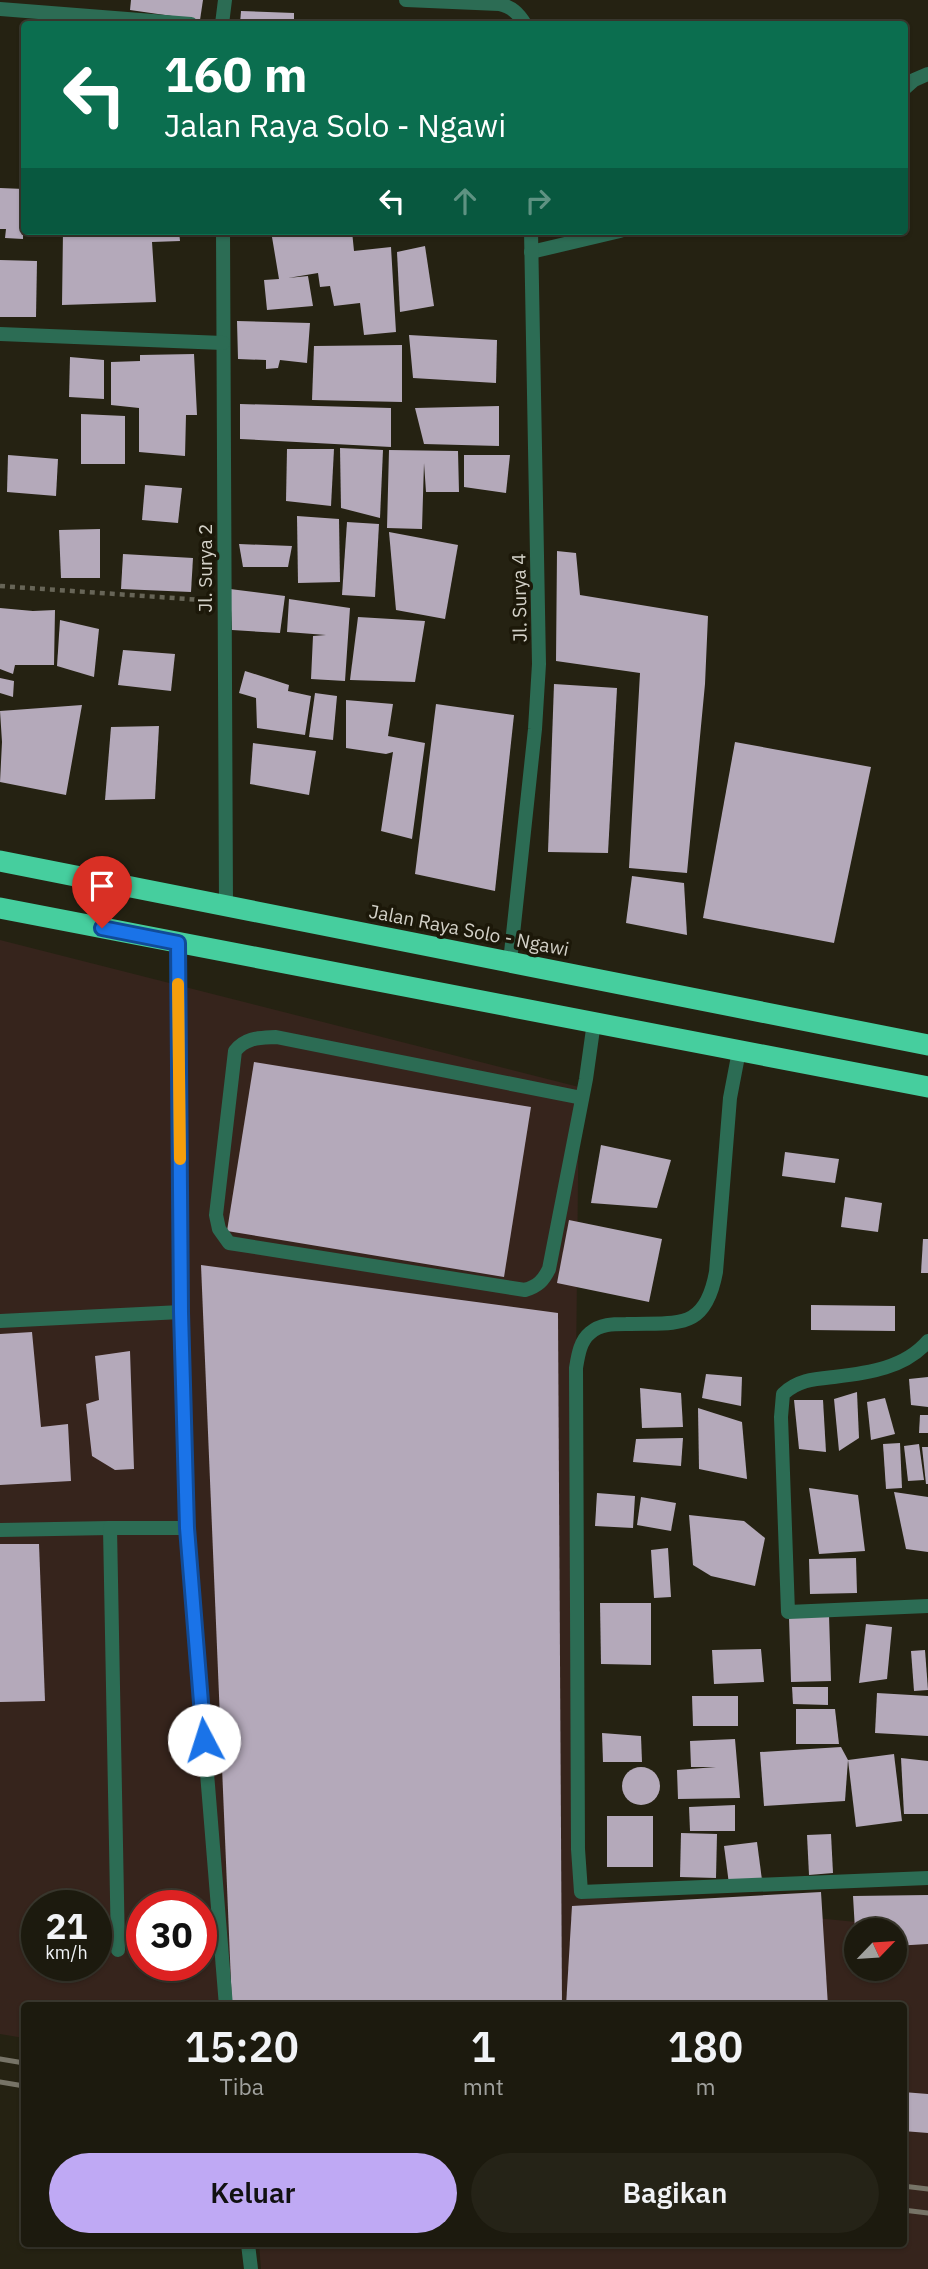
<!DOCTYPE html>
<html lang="id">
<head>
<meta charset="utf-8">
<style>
  body { margin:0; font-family:"IBM Plex Sans",sans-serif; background:#252317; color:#f1f3f6; height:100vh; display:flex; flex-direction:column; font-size:26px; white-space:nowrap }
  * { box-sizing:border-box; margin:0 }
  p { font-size:23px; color:#a0a19e }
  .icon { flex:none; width:38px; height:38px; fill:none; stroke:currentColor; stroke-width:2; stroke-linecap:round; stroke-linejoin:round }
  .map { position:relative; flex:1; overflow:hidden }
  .details { position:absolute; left:21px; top:2002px; width:886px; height:245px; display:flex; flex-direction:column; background:#1c1a0e; border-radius:7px; box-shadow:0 2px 5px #0004,0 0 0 2px #3a382e }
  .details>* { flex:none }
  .hud { position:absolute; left:21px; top:21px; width:887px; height:214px; border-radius:7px; box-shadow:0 2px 5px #0004,0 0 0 2px #3a382e; background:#0b6e4f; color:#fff; overflow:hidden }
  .needle { width:46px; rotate:65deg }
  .buttons { position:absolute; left:844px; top:1918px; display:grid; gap:14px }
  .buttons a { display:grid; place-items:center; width:63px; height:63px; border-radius:50%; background:#1c1a0e; box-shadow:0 2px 5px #0004,0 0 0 2px #3a382e; font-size:35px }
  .speed { position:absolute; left:21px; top:1890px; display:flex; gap:14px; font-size:35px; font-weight:700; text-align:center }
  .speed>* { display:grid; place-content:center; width:91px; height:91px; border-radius:50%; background:#1c1a0e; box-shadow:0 2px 5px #0004,0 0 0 2px #3a382e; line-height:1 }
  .speed small { font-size:18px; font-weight:400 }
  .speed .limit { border:10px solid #d22; background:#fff; color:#111 }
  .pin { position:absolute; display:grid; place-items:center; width:60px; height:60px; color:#fff; margin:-72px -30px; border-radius:50% 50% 50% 0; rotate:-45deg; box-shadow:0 0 7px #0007 }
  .pin .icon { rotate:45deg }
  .me { position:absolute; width:77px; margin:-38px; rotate:355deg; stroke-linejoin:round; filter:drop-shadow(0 0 5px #0008) }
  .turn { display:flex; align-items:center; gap:24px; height:147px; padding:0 28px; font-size:32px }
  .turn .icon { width:91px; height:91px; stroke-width:2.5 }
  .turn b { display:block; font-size:49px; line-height:60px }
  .lanes { display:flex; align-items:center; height:66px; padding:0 28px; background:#0003; justify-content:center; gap:35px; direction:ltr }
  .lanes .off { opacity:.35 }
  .eta { display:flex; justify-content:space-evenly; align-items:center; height:119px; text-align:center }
  .eta b { font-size:42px; font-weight:600; line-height:49px }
  .primary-button { display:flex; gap:14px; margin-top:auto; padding:14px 28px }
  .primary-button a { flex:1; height:80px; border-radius:42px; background:#bfa9f4; color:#111; font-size:28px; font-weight:600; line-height:80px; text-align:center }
  .primary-button a+a { background:#252317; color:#f1f3f6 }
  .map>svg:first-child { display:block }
  .industrial { fill:#36241c; fill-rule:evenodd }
  .building { fill:#b4a9ba }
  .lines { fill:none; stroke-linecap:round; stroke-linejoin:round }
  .path { stroke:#676557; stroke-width:4.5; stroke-dasharray:5 5; stroke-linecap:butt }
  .lane { stroke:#2c6c54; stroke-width:14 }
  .street { stroke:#2c6c54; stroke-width:14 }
  .highway { stroke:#46ce9e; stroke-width:21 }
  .rail { stroke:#777467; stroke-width:5 }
  .route-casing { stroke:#114b97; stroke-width:18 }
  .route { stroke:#1a73e8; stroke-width:12 }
  .slow { stroke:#f59e0b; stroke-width:12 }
  .labels { text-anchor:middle; stroke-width:7; stroke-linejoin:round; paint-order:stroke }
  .street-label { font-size:19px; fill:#d3d1c8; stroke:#1c1809 }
</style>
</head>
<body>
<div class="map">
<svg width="928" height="2269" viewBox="0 0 928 2269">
  <rect width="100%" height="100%" fill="#252212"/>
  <path class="industrial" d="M0,940L579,1087L576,1368L579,1895L928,1929V2269H261L259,2244H903V2006H24V2038L0,2034ZM37,1906H96V1965H37ZM142,1906H201V1965H142ZM856,1930H894V1969H856Z"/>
  <g class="building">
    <polygon points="131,0 203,0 200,20 130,10"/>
    <polygon points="241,11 294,13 294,24 240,24"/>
    <polygon points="0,188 24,189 23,239 5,238 6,229 0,229"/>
    <polygon points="63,231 179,231 180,241 152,242 156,302 62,305"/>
    <polygon points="271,231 352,231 354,251 391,247 396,332 364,335 360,303 334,306 330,286 320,287 318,273 288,278 308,276 313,306 267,310 264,280 279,279"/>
    <polygon points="449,231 486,231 485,237"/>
    <polygon points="425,246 434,306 400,312 397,252"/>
    <polygon points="0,260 37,261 36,317 0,317"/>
    <polygon points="237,321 310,323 307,363 280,360 278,368 266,369 266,360 238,359"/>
    <polygon points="409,335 497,340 496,383 413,378"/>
    <polygon points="402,345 402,402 312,400 314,346"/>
    <polygon points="194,354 197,415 186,415 185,456 139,452 139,408 111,405 111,362 140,361 140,355"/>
    <polygon points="70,357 104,360 104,399 69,397"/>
    <polygon points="240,404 391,408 391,447 240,439"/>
    <polygon points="499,406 499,446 424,444 415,408"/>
    <polygon points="81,414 125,416 125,464 81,464"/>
    <polygon points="340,448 383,450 380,518 341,508"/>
    <polygon points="287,449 334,449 331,506 286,501"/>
    <polygon points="389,450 458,451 459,492 426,492 424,463 422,529 387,528"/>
    <polygon points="8,455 58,459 56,496 7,492"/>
    <polygon points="464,455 510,455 506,493 464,487"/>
    <polygon points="145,485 182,488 178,523 142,520"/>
    <polygon points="297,516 339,519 340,582 298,583"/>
    <polygon points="347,522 379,524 375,597 342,595"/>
    <polygon points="100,529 100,578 61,578 59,530"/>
    <polygon points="389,532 458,545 445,619 396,610"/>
    <polygon points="239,544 292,546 288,567 243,567"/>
    <polygon points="557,551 576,553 580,595 708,616 705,684 687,873 629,868 640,673 556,661"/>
    <polygon points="123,554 193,558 191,592 121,589"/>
    <polygon points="230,589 285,596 280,633 232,630"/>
    <polygon points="289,599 350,608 345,681 311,679 313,636 326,635 287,632"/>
    <polygon points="0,608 33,611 55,610 54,665 15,665 13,674 0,669"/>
    <polygon points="358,617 425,621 415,682 350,680"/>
    <polygon points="60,620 99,629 94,677 57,666"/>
    <polygon points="123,650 175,654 171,691 118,685"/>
    <polygon points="245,671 289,685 288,691 311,696 305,735 257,728 256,698 239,693"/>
    <polygon points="0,678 14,681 13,697 0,693"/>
    <polygon points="554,684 617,688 608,853 548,852"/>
    <polygon points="315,693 337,696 333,740 309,737"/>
    <polygon points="346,700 393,704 388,736 425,743 412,839 381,831 393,752 386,754 346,748"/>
    <polygon points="436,704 514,715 495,891 415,874"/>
    <polygon points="82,705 66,795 0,782 2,742 0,711"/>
    <polygon points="159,726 155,799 105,800 111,727"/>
    <polygon points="735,742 871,767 834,943 703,918"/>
    <polygon points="253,743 316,751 309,795 250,784"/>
    <polygon points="632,876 684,883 687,935 626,923"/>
    <polygon points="254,1062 531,1107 504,1277 227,1231"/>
    <polygon points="601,1145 671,1160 657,1208 591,1203"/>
    <polygon points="785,1152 839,1159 835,1183 782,1176"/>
    <polygon points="845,1197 882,1203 878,1232 841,1227"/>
    <polygon points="569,1220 662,1239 649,1302 557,1283"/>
    <polygon points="923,1239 928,1239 928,1273 921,1273"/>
    <polygon points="201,1265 558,1313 562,2006 232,2006"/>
    <polygon points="811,1305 895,1306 895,1331 811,1330"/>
    <polygon points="32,1332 41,1427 68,1424 71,1481 0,1485 0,1334"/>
    <polygon points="130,1351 134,1469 115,1470 92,1456 86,1404 99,1400 95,1356"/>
    <polygon points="706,1374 742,1377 741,1406 702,1398"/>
    <polygon points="928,1377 928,1407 911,1405 909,1379"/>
    <polygon points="640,1388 681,1393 683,1427 642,1428"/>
    <polygon points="857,1392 859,1438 839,1451 834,1399"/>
    <polygon points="885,1398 895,1434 871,1440 867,1402"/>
    <polygon points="794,1400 823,1400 826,1452 799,1449"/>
    <polygon points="698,1408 742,1422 747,1479 699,1469"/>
    <polygon points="920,1415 928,1415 928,1433 919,1433"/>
    <polygon points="683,1438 681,1466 633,1462 636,1439"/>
    <polygon points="900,1443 902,1488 886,1489 883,1444"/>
    <polygon points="919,1444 924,1480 908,1481 904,1446"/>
    <polygon points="922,1447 928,1447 928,1484 926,1484"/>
    <polygon points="809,1488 858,1495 865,1551 819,1554"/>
    <polygon points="894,1492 928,1497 928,1552 906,1549"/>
    <polygon points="597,1493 635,1496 633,1528 595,1526"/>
    <polygon points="641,1497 676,1503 671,1531 637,1525"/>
    <polygon points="689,1515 744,1521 765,1538 755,1586 711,1576 693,1565"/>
    <polygon points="0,1544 39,1544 45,1701 0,1702"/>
    <polygon points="668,1548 671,1597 654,1598 651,1550"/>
    <polygon points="856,1558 857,1593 810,1594 809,1559"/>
    <polygon points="600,1603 651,1603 651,1665 601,1664"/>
    <polygon points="829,1615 831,1681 791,1682 789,1617"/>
    <polygon points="866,1624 892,1627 887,1679 859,1683"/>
    <polygon points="761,1649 764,1682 714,1684 712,1650"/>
    <polygon points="925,1650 928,1690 914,1691 911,1651"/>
    <polygon points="792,1687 828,1687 828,1705 793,1704"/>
    <polygon points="877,1693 928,1696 928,1736 875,1733"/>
    <polygon points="692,1696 738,1696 738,1726 693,1726"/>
    <polygon points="796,1709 835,1709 839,1744 796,1744"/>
    <polygon points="602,1733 641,1736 642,1762 603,1762"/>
    <polygon points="735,1739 740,1798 678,1799 677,1770 716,1767 691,1767 690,1741"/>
    <polygon points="841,1747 848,1760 845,1801 764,1806 760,1752"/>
    <polygon points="894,1754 902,1821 856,1827 848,1760"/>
    <polygon points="901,1758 928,1761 928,1814 904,1814"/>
    <circle cx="641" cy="1786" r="19"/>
    <polygon points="735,1805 735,1831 690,1831 689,1807"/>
    <rect x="607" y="1816" width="46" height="51"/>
    <polygon points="681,1833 717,1834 716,1878 680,1877"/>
    <polygon points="831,1834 833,1873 809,1875 807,1835"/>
    <polygon points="757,1842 762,1880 729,1884 724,1846"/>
    <polygon points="821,1892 828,2006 566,2006 572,1906"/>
    <polygon points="928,1895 928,1944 894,1946 894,1930 855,1930 853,1896"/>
    <polygon points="903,2092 928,2094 928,2133 903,2131"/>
  </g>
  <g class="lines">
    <polyline class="path" points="0,586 202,600"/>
    <g class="lane">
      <path d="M582,1098L276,1037C260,1038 246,1037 235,1051L216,1215L219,1229L229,1243L525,1290C538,1286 543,1281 549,1269L586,1079L594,1022"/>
      <polyline points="0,1321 181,1312"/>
      <polyline points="0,1530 110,1528"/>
      <polyline points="118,1950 110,1528 187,1528"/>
    </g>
    <g class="street">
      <path d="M406,0L499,4C512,7 518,13 525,24"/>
      <polyline points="0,9 191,24"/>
      <polyline points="222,24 225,0"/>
      <polyline points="905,88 914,80 928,74"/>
      <polyline points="223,231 226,905"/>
      <polyline points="531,252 620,231"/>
      <polyline points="0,334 223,343"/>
      <polyline points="178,943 181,1312 187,1528 226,2006"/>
      <polyline points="510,962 535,729 539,664 531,231"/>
      <path d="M739,1051L730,1098L716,1272C705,1332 677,1322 626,1324C613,1324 600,1324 590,1333C580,1341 578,1356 576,1368L578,1849L581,1892L928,1878"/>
      <path d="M928,1341C905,1368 868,1373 834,1377C814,1379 798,1380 783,1394L781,1417L788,1612L928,1606"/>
      <polyline points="248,2244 251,2269"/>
    </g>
    <g class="highway">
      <polyline points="0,861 928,1045"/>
      <polyline points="0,908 928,1087"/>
    </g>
    <g class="rail">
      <polyline points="0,2059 24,2063"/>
      <polyline points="0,2082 24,2086"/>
      <polyline points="903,2186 928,2189"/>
      <polyline points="903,2210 928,2213"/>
    </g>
  </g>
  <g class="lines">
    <defs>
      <polyline id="route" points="102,928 178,943 181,1312 187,1528 204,1740"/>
    </defs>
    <use href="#route" class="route-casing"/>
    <use href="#route" class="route"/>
    <polyline class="slow" points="178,984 180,1159"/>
  </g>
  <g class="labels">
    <g class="street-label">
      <text transform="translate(205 568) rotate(-90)" y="7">Jl. Surya 2</text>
      <text transform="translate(519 598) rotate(-91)" y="7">Jl. Surya 4</text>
      <text transform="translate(469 930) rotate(11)" y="7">Jalan Raya Solo - Ngawi</text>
    </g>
  </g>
</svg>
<div class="buttons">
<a><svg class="needle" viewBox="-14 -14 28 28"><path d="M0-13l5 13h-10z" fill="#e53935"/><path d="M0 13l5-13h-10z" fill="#a0a19e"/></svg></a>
</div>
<div class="speed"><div>21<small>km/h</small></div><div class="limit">30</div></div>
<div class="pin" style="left:102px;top:928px;background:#d93025"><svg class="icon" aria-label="arrive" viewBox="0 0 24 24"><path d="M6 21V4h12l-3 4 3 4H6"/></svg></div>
<svg class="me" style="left:204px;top:1740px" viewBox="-20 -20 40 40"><circle r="19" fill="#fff"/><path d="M0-13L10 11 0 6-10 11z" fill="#1a73e8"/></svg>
<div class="hud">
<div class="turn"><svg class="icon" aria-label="left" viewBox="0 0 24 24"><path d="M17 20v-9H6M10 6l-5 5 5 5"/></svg><div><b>160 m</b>Jalan Raya Solo - Ngawi</div></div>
<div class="lanes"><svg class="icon" aria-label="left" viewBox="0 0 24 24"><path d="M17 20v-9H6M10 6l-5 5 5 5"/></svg><svg class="icon off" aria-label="ahead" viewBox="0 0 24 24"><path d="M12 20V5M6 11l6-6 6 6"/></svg><svg class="icon off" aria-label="right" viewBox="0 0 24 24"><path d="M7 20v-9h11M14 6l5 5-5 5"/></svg></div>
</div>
<section class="details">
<div class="eta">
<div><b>15:20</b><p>Tiba</p></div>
<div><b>1</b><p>mnt</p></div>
<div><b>180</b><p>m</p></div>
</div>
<div class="primary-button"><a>Keluar</a><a>Bagikan</a></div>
</section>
</div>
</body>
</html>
